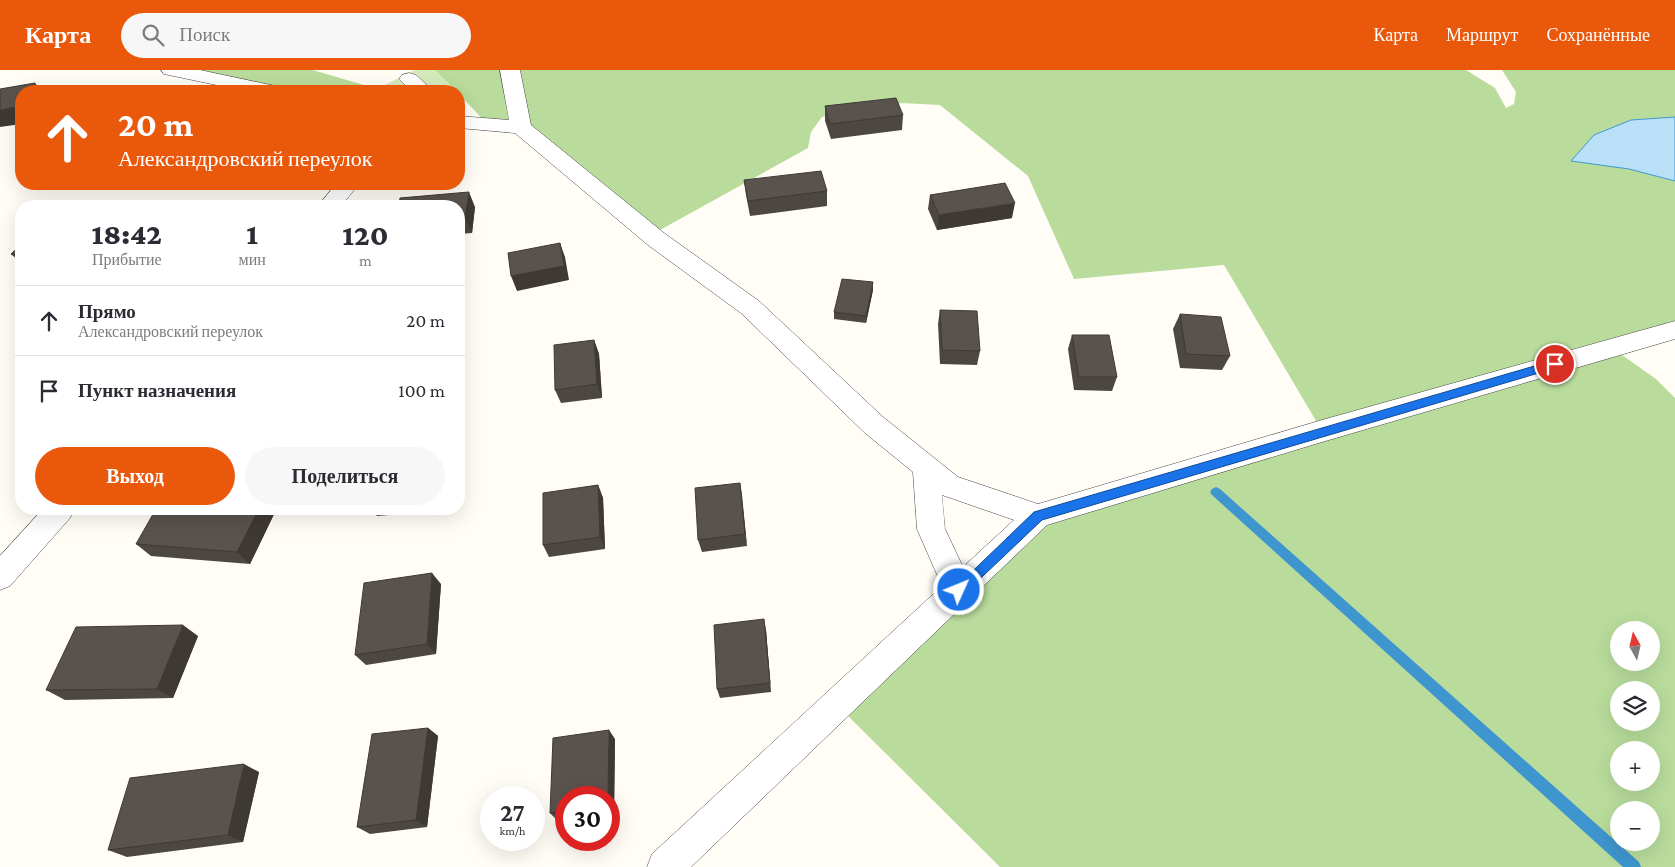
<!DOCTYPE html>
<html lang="ru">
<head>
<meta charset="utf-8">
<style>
  body { margin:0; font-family:"Crimson Pro",serif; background:#f7f7f7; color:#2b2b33; height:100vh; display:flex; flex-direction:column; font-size:19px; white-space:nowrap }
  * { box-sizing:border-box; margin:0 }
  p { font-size:16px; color:#7c7c81 }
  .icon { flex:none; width:28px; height:28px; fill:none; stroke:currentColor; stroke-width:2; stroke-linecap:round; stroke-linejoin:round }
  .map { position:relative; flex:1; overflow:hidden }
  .sheet { position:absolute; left:15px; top:130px; width:450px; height:315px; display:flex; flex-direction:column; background:#fff; border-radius:20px; box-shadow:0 5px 20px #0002 }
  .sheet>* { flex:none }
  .hud { position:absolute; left:15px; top:15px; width:450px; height:105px; border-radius:20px; box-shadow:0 5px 20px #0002; background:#ea580c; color:#fff; overflow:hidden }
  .needle { width:32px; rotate:352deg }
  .fabs { position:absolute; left:1610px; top:551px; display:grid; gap:10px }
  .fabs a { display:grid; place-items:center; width:50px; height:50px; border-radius:50%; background:#fff; box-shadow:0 5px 20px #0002; font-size:25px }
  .speed { position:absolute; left:480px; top:716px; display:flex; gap:10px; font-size:25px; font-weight:700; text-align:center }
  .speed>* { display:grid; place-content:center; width:65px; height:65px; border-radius:50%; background:#fff; box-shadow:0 5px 20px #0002; line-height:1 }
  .speed small { font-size:12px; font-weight:400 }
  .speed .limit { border:8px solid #d22; background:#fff; color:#111 }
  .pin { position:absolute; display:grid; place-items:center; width:42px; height:42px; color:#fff; margin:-21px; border:2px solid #fff; border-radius:50%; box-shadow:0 1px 5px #0007 }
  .me { position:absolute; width:55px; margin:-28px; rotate:46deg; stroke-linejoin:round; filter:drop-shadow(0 0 4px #0008) }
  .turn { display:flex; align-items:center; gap:18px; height:105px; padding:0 20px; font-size:22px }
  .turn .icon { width:65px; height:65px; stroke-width:2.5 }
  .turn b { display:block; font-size:35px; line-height:42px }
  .eta { display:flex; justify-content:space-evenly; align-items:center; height:85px; text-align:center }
  .eta b { font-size:30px; font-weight:800; line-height:35px }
  .action { display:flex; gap:10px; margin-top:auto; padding:10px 20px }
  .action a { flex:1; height:58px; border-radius:30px; background:#ea580c; color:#fff; font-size:20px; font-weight:800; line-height:58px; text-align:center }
  .action a+a { background:#f7f7f7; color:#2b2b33 }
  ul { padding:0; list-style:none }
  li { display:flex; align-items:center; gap:15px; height:70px; padding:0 20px; border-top:1px solid #e1e1e2 }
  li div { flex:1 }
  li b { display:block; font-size:19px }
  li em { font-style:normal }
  header { display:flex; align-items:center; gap:30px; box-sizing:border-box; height:70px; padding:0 25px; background:#ea580c; color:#fff }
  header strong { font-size:24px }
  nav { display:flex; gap:28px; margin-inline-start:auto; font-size:18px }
  .search { width:350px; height:45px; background:#f7f7f7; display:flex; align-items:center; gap:12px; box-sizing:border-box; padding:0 18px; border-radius:28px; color:#7c7c81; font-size:19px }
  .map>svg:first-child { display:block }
  .green { fill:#d5ebbd }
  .forest { fill:#b9dc9c; fill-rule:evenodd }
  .water { fill:#b9e0f7; stroke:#3f96cf }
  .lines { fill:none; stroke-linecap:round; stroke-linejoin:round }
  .stream { fill:#3f96cf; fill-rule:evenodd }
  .minor-casing { stroke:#444; stroke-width:1 }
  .minor { fill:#fff; fill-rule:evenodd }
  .wall { fill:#4d4742 }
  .shaded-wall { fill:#3f3936 }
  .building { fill:#5a524d; stroke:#3f3936 }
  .route { fill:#1a73e8; stroke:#114b97 }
</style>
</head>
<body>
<header>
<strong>Карта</strong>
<div class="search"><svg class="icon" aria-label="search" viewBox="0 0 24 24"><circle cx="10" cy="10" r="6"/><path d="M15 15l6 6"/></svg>Поиск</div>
<nav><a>Карта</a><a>Маршрут</a><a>Сохранённые</a></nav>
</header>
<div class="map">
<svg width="1675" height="797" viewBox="0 0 1675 797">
  <rect width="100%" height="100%" fill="#fffdf5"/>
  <polygon class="green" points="414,0 435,0 456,21 377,21 377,19"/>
  <g class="forest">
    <polygon points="171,0 313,0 377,19 377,21 273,21"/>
    <path d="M435,0H1466L1495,18L1506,38L1514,34L1516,22L1502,0H1675V47L1631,50L1594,65L1572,90L1629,99L1675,111V259L1612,278L1656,309L1675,328V797H1000L837,635L1007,474L1070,436L1322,361L1224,195L1074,209L1028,106L940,35L902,33L822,47L811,62L808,78L651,165L526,61L488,55L459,24V21H456ZM1619,560H1651V592H1619ZM1619,620H1651V652H1619ZM1619,680H1651V712H1619ZM1619,740H1651V772H1619Z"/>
  </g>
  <polygon class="water" points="1675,47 1675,111 1629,99 1571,91 1594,65 1631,50"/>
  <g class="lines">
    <polygon class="stream" points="1216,417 1220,419 1639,792 1641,797 1623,797 1212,425 1210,422 1212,419"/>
    <defs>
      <g id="minor">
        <polygon points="161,0 200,0 280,17 283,21 245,21 164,4"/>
        <path d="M500,0H520L531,55L664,163L759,231L883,347L958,407L1038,434L1322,350L1675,251V269L1322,372L1047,455L691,797H647L652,784L942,516L917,459L913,402L865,363L741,243L648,175L515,63L459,58V46L509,50ZM942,425L1014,450L963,497L945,459Z"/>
        <polygon points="409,3 416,5 433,21 411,21 399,9 402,5"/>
        <polygon points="336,114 359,114 341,136 318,136"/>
        <polygon points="43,439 74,439 70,448 10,516 0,520 0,486"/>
      </g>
    </defs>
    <use href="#minor" class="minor-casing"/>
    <use href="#minor" class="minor"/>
  </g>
  <g class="wall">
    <polygon points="825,36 903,45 902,60 831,69 825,51"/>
    <polygon points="744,110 827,121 827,136 750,146 746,125"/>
    <polygon points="930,125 1012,148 937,160 928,139"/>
    <polygon points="459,136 475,137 472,163 459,164"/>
    <polygon points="21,175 21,192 19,191 11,184"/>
    <polygon points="873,220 866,253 834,249 834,242"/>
    <polygon points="940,240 980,281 977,295 940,294 938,254"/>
    <polygon points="1180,244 1230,286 1222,300 1180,298 1173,259"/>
    <polygon points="1072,265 1117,307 1112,321 1074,320 1068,279"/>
    <polygon points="594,270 599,284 602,328 561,333 555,320"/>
    <polygon points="740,413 747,476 702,482 698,470"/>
    <polygon points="598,415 603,428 605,479 549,487 543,475"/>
    <polygon points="371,439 425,439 425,442 377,446"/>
    <polygon points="276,440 250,494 151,486 136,474"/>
    <polygon points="441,514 436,584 366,595 355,585"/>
    <polygon points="766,560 771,622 720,628 717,619"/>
    <polygon points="198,566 173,628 65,630 46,620"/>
    <polygon points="428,658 438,666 427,757 370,764 357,757"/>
    <polygon points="615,669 614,743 609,743 609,728 566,728 566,749 557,750 550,743"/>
    <polygon points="259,702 243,772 127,787 108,780"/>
  </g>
  <g class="shaded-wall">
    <polygon points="35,13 42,21 33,21"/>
    <polygon points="21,36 21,54 0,57 0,40"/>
    <polygon points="469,122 475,137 472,163 465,148"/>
    <polygon points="1015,133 1012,148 937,160 939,145"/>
    <polygon points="560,173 565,187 569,210 517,221 511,206"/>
    <polygon points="873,212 873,220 866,253 866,246"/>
    <polygon points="594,270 599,284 602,328 597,314"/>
    <polygon points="740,413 742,425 747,476 745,464"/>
    <polygon points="598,415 603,428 605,479 600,467"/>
    <polygon points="259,439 275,439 276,440 250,494 237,482"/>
    <polygon points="432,503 441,514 436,584 427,574"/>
    <polygon points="764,549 766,560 771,622 770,613"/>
    <polygon points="183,555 198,566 173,628 157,619"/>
    <polygon points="428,658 438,666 427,757 416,750"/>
    <polygon points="609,660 615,669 614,743 609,736"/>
    <polygon points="244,694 259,702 243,772 228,765"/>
  </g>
  <g class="building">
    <polygon points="35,13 33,21 21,21 21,36 0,40 0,19"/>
    <polygon points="896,28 903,45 830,54 825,36"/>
    <polygon points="821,101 827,121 748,131 744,110"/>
    <polygon points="1005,113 1015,133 939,145 930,125"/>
    <polygon points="469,122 465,148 459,149 459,136 399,136 400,128"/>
    <polygon points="560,173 564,196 511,206 508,183"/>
    <polygon points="21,175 21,187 11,184"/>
    <polygon points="842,209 873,212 866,246 834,242"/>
    <polygon points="940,240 977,241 980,281 942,280"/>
    <polygon points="1180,244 1221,247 1230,286 1186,284"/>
    <polygon points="1072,265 1109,265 1117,307 1079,307"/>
    <polygon points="594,270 597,314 555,320 554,275"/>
    <polygon points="740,413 745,464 698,470 695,418"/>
    <polygon points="598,415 600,467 543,475 543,423"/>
    <polygon points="156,439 259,439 237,482 136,474"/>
    <polygon points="432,503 427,574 355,585 364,513"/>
    <polygon points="764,549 770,613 717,619 714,555"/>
    <polygon points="183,555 157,619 46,620 76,557"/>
    <polygon points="428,658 416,750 357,757 372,664"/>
    <polygon points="609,660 608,728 566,728 566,741 550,743 553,668"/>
    <polygon points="244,694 228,765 108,780 130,708"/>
  </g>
  <polygon class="route" points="1555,290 1561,294 1559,297 1042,450 964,524 959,525 953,520 1034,442"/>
</svg>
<div class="fabs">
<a><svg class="needle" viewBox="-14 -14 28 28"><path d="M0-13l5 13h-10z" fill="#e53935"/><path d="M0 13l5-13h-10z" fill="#7c7c81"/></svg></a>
<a><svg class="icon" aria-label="layers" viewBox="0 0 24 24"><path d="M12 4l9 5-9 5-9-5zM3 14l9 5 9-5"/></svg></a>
<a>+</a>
<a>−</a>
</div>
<div class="speed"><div>27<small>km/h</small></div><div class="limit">30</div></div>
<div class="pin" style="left:1555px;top:294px;background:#d93025"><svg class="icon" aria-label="arrive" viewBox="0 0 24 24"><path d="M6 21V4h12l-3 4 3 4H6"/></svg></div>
<svg class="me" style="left:959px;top:520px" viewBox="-20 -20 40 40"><circle r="17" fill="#1a73e8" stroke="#fff" stroke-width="3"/><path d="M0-11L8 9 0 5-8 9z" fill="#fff"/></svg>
<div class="hud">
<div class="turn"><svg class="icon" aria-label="ahead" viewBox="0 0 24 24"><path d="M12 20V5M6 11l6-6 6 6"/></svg><div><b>20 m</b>Александровский переулок</div></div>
</div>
<section class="sheet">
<div class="eta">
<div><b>18:42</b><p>Прибытие</p></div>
<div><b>1</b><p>мин</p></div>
<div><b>120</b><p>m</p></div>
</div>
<ul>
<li><svg class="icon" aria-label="ahead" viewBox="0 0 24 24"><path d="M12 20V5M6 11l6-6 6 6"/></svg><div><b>Прямо</b><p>Александровский переулок</p></div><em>20 m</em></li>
<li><svg class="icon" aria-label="arrive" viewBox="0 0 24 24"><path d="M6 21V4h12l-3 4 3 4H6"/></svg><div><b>Пункт назначения</b></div><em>100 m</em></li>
</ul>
<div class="action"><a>Выход</a><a>Поделиться</a></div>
</section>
</div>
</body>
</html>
